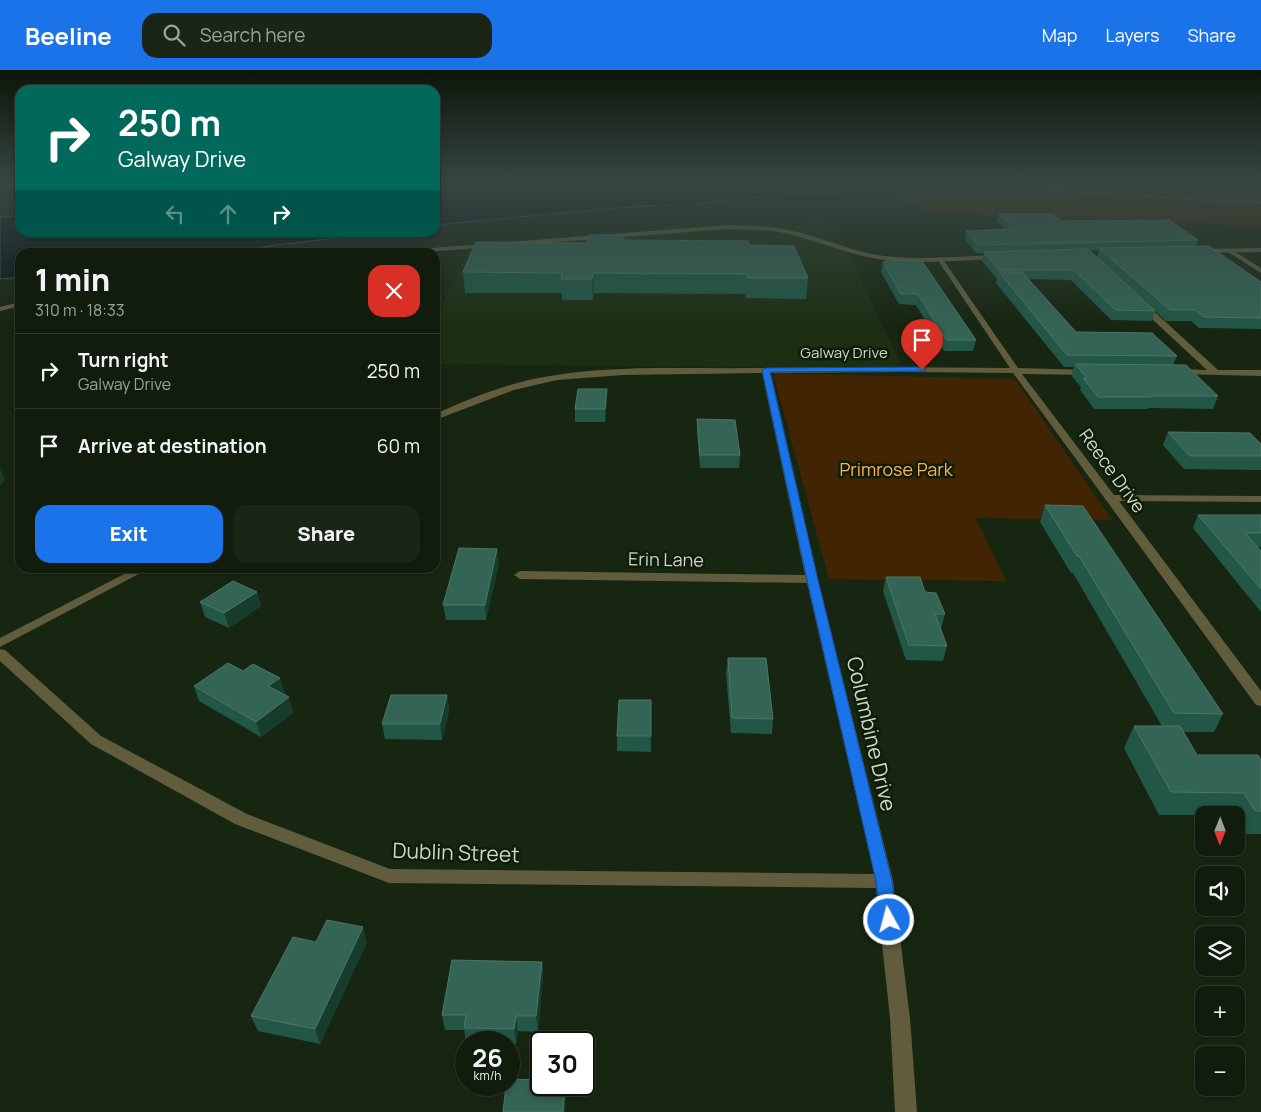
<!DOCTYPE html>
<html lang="en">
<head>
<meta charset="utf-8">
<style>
  body { margin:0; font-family:Manrope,sans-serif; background:#1a2516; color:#f1f3f6; height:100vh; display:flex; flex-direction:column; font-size:19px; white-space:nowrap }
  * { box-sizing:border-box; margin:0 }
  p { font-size:16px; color:#9ca19d }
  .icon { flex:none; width:28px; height:28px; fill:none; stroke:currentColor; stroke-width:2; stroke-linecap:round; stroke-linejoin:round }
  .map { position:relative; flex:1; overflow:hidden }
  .panel { position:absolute; left:15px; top:178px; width:425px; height:325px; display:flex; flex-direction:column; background:#111c0d; border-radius:15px; box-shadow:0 2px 8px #0003,0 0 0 1px #303a2e }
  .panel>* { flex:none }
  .hud { position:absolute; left:15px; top:15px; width:425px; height:152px; border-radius:15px; box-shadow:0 2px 8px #0003,0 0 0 1px #303a2e; background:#00695c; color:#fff; overflow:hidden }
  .needle { width:32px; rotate:181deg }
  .buttons { position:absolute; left:1195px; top:736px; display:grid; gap:10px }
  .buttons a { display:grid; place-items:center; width:50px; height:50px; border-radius:10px; background:#111c0d; box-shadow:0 2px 8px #0003,0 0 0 1px #303a2e; font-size:25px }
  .speed { position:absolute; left:455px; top:961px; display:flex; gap:10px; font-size:25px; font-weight:700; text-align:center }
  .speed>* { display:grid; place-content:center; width:65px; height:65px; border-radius:50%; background:#111c0d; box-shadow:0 2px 8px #0003,0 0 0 1px #303a2e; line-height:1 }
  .speed small { font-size:12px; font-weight:400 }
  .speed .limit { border:2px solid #111; border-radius:8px; background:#fff; color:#111 }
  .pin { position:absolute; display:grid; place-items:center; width:42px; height:42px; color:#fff; margin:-51px -21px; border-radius:50% 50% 50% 0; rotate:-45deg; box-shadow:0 0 5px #0007 }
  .pin .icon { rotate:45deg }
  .me { position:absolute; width:55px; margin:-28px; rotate:353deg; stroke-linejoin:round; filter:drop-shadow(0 0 4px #0008) }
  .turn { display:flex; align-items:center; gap:18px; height:105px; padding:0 20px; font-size:22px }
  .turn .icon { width:65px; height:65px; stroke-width:2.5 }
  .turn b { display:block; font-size:35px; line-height:42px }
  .lanes { display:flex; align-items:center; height:48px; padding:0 20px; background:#0003; justify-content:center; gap:25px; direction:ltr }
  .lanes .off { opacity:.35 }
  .round { display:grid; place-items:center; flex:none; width:52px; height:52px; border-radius:15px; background:#1a2516 }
  .overview { display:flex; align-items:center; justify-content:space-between; height:85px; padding:0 20px }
  h1 { font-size:30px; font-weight:800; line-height:38px }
  .button { display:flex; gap:10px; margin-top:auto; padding:10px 20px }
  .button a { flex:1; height:58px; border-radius:15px; background:#1a73e8; color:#fff; font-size:20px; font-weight:800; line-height:58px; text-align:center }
  .button a+a { background:#1a2516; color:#f1f3f6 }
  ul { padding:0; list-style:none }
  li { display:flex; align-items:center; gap:15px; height:75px; padding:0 20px; border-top:1px solid #303a2e }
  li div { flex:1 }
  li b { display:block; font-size:19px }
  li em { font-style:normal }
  header { display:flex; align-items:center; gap:30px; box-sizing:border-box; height:70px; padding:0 25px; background:#1a73e8; color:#fff }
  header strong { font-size:24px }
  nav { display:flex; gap:28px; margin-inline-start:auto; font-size:18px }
  .search { width:350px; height:45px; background:#1a2516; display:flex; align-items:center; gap:12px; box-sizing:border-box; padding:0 18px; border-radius:15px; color:#9ca19d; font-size:19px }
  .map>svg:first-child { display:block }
  .built { fill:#1c2f13 }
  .green { fill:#412503 }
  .water { fill:#071618; stroke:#42504d }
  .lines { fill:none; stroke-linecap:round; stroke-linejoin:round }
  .stream { fill:#42504d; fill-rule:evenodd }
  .minor { fill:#605c3c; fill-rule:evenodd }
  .tertiary { fill:#605c3c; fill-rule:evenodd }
  .wall { fill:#225748; fill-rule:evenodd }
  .shaded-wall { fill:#163d2c }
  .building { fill:#346456; stroke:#4c7668 }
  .route { fill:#1a73e8; stroke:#114b97 }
  .labels { text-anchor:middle; stroke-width:5; stroke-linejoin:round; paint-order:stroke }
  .far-street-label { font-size:15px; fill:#cdd7c9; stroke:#0e1c08 }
  .park-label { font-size:18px; fill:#fdb05a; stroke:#0e1c08 }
  .street-label { font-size:18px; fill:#cdd7c9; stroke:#0e1c08 }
  .near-street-label { font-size:21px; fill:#cdd7c9; stroke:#0e1c08 }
</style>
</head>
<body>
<header>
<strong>Beeline</strong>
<div class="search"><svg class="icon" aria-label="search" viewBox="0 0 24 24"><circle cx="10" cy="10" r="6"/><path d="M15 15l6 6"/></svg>Search here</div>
<nav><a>Map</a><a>Layers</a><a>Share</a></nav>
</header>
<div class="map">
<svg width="1261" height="1042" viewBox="0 0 1261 1042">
  <rect width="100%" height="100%" fill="#172611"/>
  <polygon class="built" points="832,148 903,299 435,294 435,248 471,177 699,153"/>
  <g class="green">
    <polygon points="917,113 1261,113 1261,156 931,143 890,125"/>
    <polygon points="773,303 1015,309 1112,450 976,448 1006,511 829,509"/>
  </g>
  <g class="water">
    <polygon points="435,113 877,113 836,123 786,124 712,132 613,138 435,155"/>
    <polygon points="20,146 20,162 376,163 220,182 20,182 20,207 0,209 0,147"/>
  </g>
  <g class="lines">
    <polygon class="stream" points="893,113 909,115 933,113 1261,132 1261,134 933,115 909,117 892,115"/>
    <g class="minor">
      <polygon points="1228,180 1232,180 1261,198 1261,203 1228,182"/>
      <path d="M940,187L942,188L1018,298L1092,300L1093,302L1089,305L1022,304L1114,425L1261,426V432L1119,431L1261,621V636L1256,635L1013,303L903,302L771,303L818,509L893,811L910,948L917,1042H895L890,948L876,818L389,813L235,754L91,674L0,591V579L5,580L101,666L247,744L390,799L874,804L807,513L520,509L514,505L520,501L805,505L762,303L623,305L557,310L514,320L435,350V344C468,329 503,315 538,308C608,294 682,299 753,298C838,297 924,297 1010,298L937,189Z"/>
      <polygon points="1139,233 1145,233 1218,300 1261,300 1261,306 1176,304 1175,302 1179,299 1207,300 1139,237"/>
      <polygon points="136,498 150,498 0,577 0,568"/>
    </g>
    <g class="tertiary">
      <path d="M728,155C750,156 771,156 793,161C821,167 848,180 877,185C917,191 959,186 999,185L1002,187L999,189C959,190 916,195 877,189C848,184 821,172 792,165C772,159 749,160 728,159L424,182H403L406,180Z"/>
      <polygon points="1261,178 1261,182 1201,183 1198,181 1201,179"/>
      <polygon points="20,232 20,236 0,241 0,237"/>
    </g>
  </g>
  <g class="wall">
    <path d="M999,144L1061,151L1198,170L1196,176L1261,212V259L1199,258L1191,251H1166L1155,241L1152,251L1111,250L1071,210L1028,209L1076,262L1177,286L1173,295L1218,326L1213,339L1148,338V339H1094L1080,320L1081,317L1071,305L1074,297H1064L996,213L997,209L982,191L984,183H976L965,169L966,161L1005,159L997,151ZM1099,180L1097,187L1090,181Z"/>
    <polygon points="623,170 749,175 808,208 806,229 746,228 745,224 594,223 593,230 562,230 562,223 465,223 463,202 587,173"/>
    <polygon points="886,190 976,270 973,281 944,281 916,235 899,234 881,202 883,192 886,192"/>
    <polygon points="607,319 607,331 605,352 575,352 575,339"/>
    <polygon points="697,349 740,385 739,398 700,398 697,362"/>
    <polygon points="1168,362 1261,374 1261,400 1184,399 1163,375"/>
    <polygon points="1045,435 1223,644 1214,662 1184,662 1197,685 1261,690 1261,764 1242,764 1236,755 1236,745 1159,745 1124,678 1134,656 1162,656 1073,503 1071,503 1040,452"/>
    <polygon points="1198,445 1261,445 1261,477 1258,477 1261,481 1261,542 1193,458"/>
    <polygon points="499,493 486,550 446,550 443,535"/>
    <polygon points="886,507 925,522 945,544 941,559 940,559 947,576 943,591 906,590 883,521"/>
    <polygon points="257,522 261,536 229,558 205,547 200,532"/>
    <polygon points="728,588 773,649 772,664 731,663 726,603"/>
    <polygon points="194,616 285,623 283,624 289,627 293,643 261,667 199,631"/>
    <polygon points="447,625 449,641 442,670 385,669 382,654"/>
    <polygon points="651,630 651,682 617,681 617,666"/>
    <polygon points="316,872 367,872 320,974 258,961 251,946"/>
    <polygon points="542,892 543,907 538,962 518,961 516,974 509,974 509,972 466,972 464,960 445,960 442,945"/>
  </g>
  <g class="shaded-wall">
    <polygon points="593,203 594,223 593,230 592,209"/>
    <polygon points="607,319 607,331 605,352 605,339"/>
    <polygon points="0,398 5,410 0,415"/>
    <polygon points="497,479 499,493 486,550 485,535"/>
    <polygon points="257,522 261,536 229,558 224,543"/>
    <polygon points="280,608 285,623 273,632 268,616"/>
    <polygon points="447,625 449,641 442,670 440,654"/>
    <polygon points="289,627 293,643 261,667 256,652"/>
    <polygon points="363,857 367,872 320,974 315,959"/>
    <polygon points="542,892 543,907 538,962 536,946"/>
    <polygon points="516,946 518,961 516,974 514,959"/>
    <polygon points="565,1015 566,1025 565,1042 563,1042"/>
  </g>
  <g class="building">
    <polygon points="999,144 1053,144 1061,151 1169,150 1198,170 978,175 966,161 1014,159"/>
    <polygon points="589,165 623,165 623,170 748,171 749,175 794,176 808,208 748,208 747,204 593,203 592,209 561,209 562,203 463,202 476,172 587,173"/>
    <polygon points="1209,176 1261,212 1261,248 1203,247 1195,240 1170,240 1099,178"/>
    <polygon points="1088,179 1155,241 1115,240 1074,200 999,200 984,182"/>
    <polygon points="886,190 922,191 976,270 946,270 918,224 901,224 883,192 887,192"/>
    <polygon points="999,202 1022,202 1076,262 1152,263 1177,286 1067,285"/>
    <polygon points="1075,294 1186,295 1218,326 1151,326 1152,327 1098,327 1083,308 1087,308"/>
    <polygon points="578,319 607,319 605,339 575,339"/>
    <polygon points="697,349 735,350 740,385 700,385"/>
    <polygon points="1168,362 1250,363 1261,374 1261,386 1190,386"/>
    <polygon points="1045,435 1083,436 1223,644 1174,643 1079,486 1077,486"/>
    <polygon points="1198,445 1261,445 1261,463 1245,463 1261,481 1261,519"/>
    <polygon points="459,478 497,479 485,535 443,535"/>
    <polygon points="886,507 920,507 925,522 936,523 945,544 935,544 947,576 909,575"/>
    <polygon points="233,511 257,522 224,543 200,532"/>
    <polygon points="728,588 766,588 773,649 732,648"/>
    <polygon points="228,593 243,601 253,594 280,608 268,616 289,627 256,652 194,616"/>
    <polygon points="391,625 447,625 440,654 382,654"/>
    <polygon points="619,630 651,630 651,666 617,666"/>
    <polygon points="1134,656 1180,656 1197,685 1258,685 1261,690 1261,741 1255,741 1244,723 1171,722"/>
    <polygon points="327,850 363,857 315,959 251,946 293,867 316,872"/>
    <polygon points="452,890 542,892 536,946 516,946 514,959 464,958 466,945 442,945"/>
    <polygon points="509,1009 541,1010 541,1015 565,1015 563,1042 503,1042 506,1015 509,1015"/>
  </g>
  <linearGradient id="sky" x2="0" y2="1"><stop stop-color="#0d1509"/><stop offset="0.44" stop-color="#364743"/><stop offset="1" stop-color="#364743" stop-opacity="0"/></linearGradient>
  <rect width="1261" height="258" fill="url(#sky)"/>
  <polygon class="route" points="922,297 926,300 925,301 770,302 818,510 892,811 897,850 894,855 889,857 883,855 880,850 876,811 807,510 762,300 766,298"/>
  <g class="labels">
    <g class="far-street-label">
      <text x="844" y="288">Galway Drive</text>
    </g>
    <g class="park-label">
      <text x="896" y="406">Primrose Park</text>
    </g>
    <g class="street-label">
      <text transform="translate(1112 401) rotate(54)" y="6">Reece Drive</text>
      <text transform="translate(666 490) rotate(1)" y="6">Erin Lane</text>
    </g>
    <g class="near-street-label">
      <text transform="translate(871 664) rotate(77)" y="7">Columbine Drive</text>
      <text transform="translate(456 783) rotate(2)" y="7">Dublin Street</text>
    </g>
  </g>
</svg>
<div class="buttons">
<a><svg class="needle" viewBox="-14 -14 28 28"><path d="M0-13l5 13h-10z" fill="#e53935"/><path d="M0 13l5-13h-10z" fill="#9ca19d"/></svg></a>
<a><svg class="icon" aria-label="sound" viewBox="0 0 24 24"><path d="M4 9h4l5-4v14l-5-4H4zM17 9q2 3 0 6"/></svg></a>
<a><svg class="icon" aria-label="layers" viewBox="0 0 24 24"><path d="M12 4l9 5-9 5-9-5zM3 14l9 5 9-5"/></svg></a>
<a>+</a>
<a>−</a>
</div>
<div class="speed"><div>26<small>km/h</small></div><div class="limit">30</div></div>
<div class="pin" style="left:922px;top:300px;background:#d93025"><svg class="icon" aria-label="arrive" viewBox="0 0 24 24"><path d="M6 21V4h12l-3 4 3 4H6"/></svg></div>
<svg class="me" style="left:889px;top:850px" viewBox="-20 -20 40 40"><circle r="17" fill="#1a73e8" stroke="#fff" stroke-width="3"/><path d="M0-11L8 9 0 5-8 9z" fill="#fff"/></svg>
<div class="hud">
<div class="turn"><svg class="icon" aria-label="right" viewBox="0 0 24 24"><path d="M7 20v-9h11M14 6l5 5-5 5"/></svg><div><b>250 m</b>Galway Drive</div></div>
<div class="lanes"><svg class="icon off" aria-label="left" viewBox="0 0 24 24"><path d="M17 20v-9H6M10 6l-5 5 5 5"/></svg><svg class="icon off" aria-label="ahead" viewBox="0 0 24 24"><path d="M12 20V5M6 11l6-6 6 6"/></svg><svg class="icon" aria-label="right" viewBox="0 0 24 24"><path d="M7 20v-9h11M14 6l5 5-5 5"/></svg></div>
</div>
<section class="panel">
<div class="overview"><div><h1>1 min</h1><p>310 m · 18:33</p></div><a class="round" style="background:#d93025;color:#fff"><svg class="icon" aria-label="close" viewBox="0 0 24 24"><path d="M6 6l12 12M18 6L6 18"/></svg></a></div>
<ul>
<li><svg class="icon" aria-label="right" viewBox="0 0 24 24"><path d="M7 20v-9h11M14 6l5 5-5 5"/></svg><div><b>Turn right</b><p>Galway Drive</p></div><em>250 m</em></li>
<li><svg class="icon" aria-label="arrive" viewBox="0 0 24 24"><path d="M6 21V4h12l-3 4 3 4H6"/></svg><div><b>Arrive at destination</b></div><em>60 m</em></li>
</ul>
<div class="button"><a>Exit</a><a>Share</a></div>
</section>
</div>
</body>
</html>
